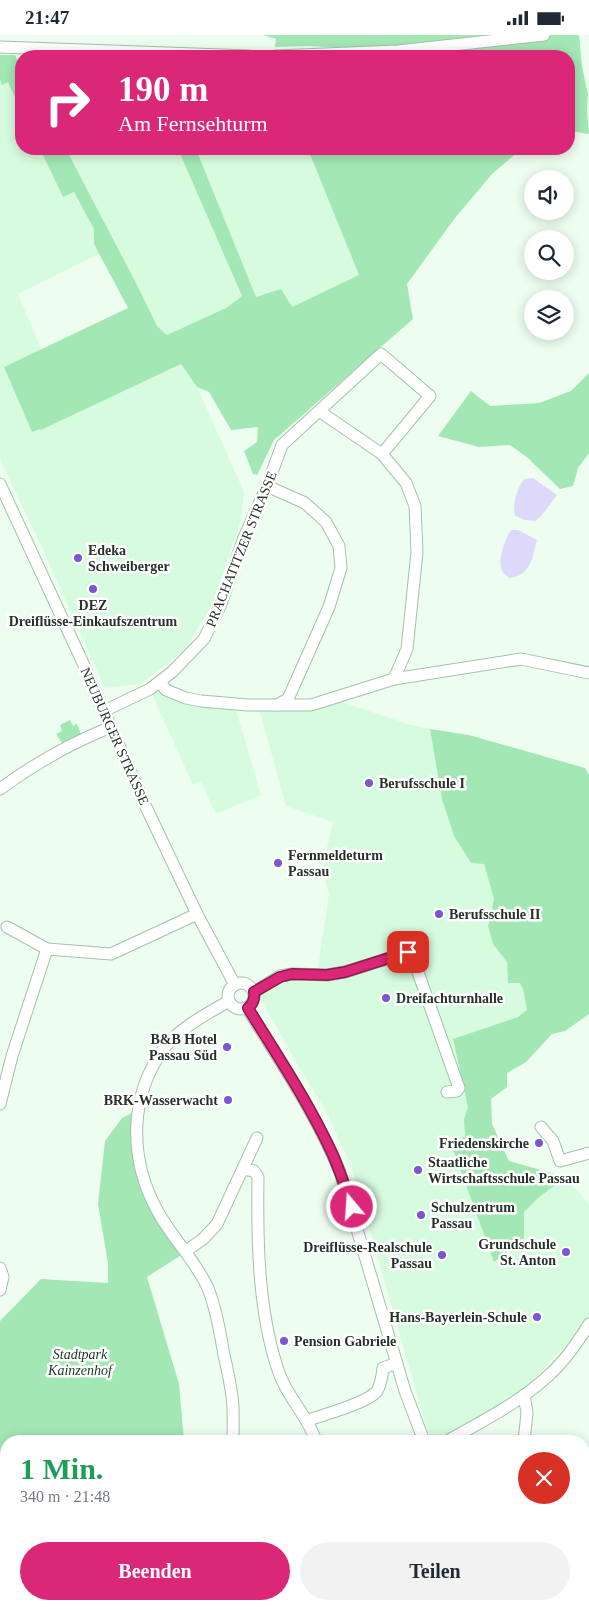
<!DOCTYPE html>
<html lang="de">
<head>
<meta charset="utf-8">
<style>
  body { margin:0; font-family:Georgia,serif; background:#f2f2f3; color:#1f2937; height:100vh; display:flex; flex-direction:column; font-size:19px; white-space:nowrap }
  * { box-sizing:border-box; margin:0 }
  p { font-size:16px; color:#747a83 }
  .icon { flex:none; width:28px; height:28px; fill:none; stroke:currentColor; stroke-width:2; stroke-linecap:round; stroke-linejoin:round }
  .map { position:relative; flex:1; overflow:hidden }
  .drawer { position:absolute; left:0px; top:1400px; width:590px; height:175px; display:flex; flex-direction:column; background:#fff; border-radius:20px 20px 0 0; box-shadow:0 2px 12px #0003 }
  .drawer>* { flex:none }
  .guide { position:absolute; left:15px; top:15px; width:560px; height:105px; border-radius:20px; box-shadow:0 2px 12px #0003; background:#db2777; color:#fff; overflow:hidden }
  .fabs { position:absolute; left:524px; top:135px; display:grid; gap:10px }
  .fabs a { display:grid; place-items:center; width:50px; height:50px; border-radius:50%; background:#fff; box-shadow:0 2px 12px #0003; font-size:25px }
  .pin { position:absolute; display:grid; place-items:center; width:42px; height:42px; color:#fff; margin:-21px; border-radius:10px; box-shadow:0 2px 8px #0006 }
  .me { position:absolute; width:55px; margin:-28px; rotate:342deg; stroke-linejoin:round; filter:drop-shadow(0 0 4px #0008) }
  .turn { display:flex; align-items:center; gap:18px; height:105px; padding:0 20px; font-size:22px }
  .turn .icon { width:65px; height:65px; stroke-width:2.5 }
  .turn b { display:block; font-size:35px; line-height:42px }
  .round { display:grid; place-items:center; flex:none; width:52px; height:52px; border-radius:26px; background:#f2f2f3 }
  .head { display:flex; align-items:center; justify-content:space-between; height:85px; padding:0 20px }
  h1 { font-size:30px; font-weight:600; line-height:38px; color:#1e9e55 }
  .cta { display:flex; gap:10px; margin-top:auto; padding:10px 20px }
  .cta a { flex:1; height:58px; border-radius:30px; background:#db2777; color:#fff; font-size:20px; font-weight:600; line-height:58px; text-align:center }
  .cta a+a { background:#f2f2f3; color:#1f2937 }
  .status { display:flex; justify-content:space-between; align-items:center; height:35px; padding:0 25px; background:#fff; direction:ltr }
  .status svg { height:14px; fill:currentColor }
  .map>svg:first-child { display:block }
  .built { fill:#d7fbdf }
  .green { fill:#a3e7b5 }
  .water { fill:#ded8fb }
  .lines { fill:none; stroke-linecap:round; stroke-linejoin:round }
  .minor-casing { stroke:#a5c1ac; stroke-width:13 }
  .minor { stroke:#fff; stroke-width:11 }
  .route-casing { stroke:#8e194d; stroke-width:12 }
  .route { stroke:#db2777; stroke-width:9 }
  .poi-dot { fill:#7957d0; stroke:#fff; stroke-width:2 }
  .labels { text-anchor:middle; stroke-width:5; stroke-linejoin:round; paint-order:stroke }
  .street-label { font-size:14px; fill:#27322a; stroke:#fff }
  .poi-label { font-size:14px; font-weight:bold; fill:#27322a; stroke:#fff; text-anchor:start }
  .park-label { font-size:14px; font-style:italic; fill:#163921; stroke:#fff }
</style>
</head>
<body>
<div class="status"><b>21:47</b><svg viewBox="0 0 49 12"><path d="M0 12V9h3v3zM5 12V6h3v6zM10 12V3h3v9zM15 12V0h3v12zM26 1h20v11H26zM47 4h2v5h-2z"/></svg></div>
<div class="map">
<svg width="589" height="1575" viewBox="0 0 589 1575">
  <rect width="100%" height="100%" fill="#edfef0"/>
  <g class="built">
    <polygon points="0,45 2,49 8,47 21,76 21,114 40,114 63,162 74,157 94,194 94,209 99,219 18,259 43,319 33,397 40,393 41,395 181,329 197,352 244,457 241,485 214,566 185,615 140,649 105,653 38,504 0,424"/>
    <polygon points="66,114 178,114 242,261 226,273 167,300 157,291 137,250"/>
    <polygon points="196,114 310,114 359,240 292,272 256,262"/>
    <polygon points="160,647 168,655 234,668 261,760 216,779 201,747 193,750 150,655"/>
    <polygon points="333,664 411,690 430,694 442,764 454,801 471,828 484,829 494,864 488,891 493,909 507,927 508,948 520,948 523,954 527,975 518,982 453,1004 468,1072 464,1084 465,1102 450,1107 524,1203 524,1177 538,1163 566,1142 589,1169 589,1288 558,1318 515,1365 447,1406 433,1406 426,1391 352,1133 325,1074 300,1034 264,969 254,957 278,942 317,939 329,859 322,835 333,787 286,771 258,670"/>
  </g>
  <g class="green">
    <polygon points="263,0 579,0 582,32 588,59 587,75 589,99 569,96 569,21 347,21 394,16 309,11 275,12 276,4"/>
    <polygon points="0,20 15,20 21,32 21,76 8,47 2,50 0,45"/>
    <polygon points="40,114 66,114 137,250 157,291 167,300 226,273 242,261 178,114 196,114 256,262 281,254 292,272 359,240 308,114 521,114 492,139 455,183 407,249 413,284 274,405 257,440 253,439 244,416 257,407 258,392 231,395 209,357 197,352 181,329 41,395 40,394 32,397 4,332 128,273 94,209 94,194 74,157 63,162"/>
    <polygon points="589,338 589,418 578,433 573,451 560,454 528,423 510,410 479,412 438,401 471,356 490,371 539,368 571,356"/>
    <polygon points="70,685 73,691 77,689 81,699 62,708 56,699 62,696 60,690"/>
    <polygon points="430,694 469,700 585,733 589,740 589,979 565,996 552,999 526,1027 507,1038 507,1052 491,1064 492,1089 509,1126 566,1142 538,1163 524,1177 524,1203 494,1227 450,1106 465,1102 464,1084 468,1072 453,1004 518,982 527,975 523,954 520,948 508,948 507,927 493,909 488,891 494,864 484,829 471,828 454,801 442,764"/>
    <polygon points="138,1075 143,1147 186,1217 147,1242 179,1349 184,1406 6,1406 6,1569 153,1569 153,1575 0,1575 0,1286 41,1244 108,1248 108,1228 98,1169 105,1106 122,1083"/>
    <polygon points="217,1569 274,1569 276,1575 211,1575"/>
    <polygon points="335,1569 388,1569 392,1575 329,1575"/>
  </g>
  <g class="water">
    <path d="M533,443L557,460L542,480L535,486L525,485L515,481C512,468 517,454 524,444Z"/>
    <path d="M511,495H518L537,505C532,523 531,541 509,543C507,541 504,539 503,537C496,528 505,504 511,495Z"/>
  </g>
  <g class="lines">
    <defs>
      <g id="minor">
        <polyline points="0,12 250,21"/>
        <polyline points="276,21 398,16 544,0"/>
        <polyline points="382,419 406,448 415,471 417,517 407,614 394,644"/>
        <polyline points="0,449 82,626 146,772 197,879 235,950"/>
        <polyline points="267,451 305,468 326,487 339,511 341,533 329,572 288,664 277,670"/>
        <polyline points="160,647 166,655 186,663 201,666 248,670 311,670 394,644 521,624 589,638"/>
        <polyline points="104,676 150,654 172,637 204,604 221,569 243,505 267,451 282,410 381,319 430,361 382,419 319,376"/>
        <path d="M0,754C34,729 71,708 111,692"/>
        <polyline points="7,892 47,914 111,919 197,879"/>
        <circle cx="241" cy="961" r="13"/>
        <polyline points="254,957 280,941 292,939 327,940 345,937 408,917 414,926 459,1053 457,1056 447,1057"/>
        <path d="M229,966C210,977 178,994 165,1012C128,1061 129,1125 158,1177C173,1204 195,1225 208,1253C216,1274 220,1297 224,1320C227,1333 230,1347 232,1361C234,1375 233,1391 233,1406"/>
        <path d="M247,973C280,1026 316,1079 340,1137L405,1356L424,1406"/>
        <polyline points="0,1069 12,1021 47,914"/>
        <polyline points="541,1092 553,1106 560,1126 589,1118"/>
        <path d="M243,1134L254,1136L258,1142C257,1204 258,1273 277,1332C285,1360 307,1379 316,1406"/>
        <polyline points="186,1216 203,1204 217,1189 257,1103"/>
        <polyline points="0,1233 3,1242 0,1255"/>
        <path d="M308,1385C323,1380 368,1368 377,1356C381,1350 382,1341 383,1333L397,1328"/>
        <path d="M447,1406C481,1387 519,1368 548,1341C564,1327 578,1307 589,1289"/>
        <polyline points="524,1406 527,1378 524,1360"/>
        <polyline points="584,1525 589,1532"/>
        <polyline points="523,1569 528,1575"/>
        <polyline points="201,1575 204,1569"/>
        <polyline points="285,1575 297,1569"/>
      </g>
    </defs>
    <use href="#minor" class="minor-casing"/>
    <use href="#minor" class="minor"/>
  </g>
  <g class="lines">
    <defs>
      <path id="route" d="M352,1172C346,1154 340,1136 332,1118C309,1068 277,1020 248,973C253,969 255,964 254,957L280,942L292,939L327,940L345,937L408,917"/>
    </defs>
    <use href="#route" class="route-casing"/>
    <use href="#route" class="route"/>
  </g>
  <g class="poi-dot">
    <circle cx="78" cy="523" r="5"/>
    <circle cx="93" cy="554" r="5"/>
    <circle cx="369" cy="748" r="5"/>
    <circle cx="278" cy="828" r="5"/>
    <circle cx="439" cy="879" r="5"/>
    <circle cx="386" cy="963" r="5"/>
    <circle cx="227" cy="1012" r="5"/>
    <circle cx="228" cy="1065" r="5"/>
    <circle cx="539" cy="1108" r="5"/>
    <circle cx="418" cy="1135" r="5"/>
    <circle cx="421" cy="1180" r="5"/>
    <circle cx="566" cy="1217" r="5"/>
    <circle cx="442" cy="1220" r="5"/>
    <circle cx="537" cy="1282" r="5"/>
    <circle cx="284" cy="1306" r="5"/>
  </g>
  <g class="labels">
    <g class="street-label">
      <text transform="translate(241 514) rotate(-68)" y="5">PRACHATITZER STRASSE</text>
      <text transform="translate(115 701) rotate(66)" y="5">NEUBURGER STRASSE</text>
    </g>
    <g class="poi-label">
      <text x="88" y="520">Edeka<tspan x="88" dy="16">Schweiberger</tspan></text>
      <text x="93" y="575" text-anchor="middle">DEZ<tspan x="93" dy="16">Dreiflüsse-Einkaufszentrum</tspan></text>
      <text x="379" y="753">Berufsschule I</text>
      <text x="288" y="825">Fernmeldeturm<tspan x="288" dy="16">Passau</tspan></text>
      <text x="449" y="884">Berufsschule II</text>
      <text x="396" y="968">Dreifachturnhalle</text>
      <text x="217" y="1009" text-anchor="end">B&amp;B Hotel<tspan x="217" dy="16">Passau Süd</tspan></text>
      <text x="218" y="1070" text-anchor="end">BRK-Wasserwacht</text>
      <text x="529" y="1113" text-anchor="end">Friedenskirche</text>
      <text x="428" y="1132">Staatliche<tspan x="428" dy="16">Wirtschaftsschule Passau</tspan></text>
      <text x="431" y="1177">Schulzentrum<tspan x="431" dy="16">Passau</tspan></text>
      <text x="556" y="1214" text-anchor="end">Grundschule<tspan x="556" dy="16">St. Anton</tspan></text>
      <text x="432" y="1217" text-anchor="end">Dreiflüsse-Realschule<tspan x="432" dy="16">Passau</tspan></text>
      <text x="527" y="1287" text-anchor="end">Hans-Bayerlein-Schule</text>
      <text x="294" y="1311">Pension Gabriele</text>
    </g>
    <g class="park-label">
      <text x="80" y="1324">Stadtpark<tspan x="80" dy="16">Kainzenhof</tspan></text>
    </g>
  </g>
</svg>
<div class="fabs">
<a><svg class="icon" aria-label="sound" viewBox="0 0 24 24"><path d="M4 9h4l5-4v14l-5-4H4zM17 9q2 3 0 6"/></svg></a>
<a><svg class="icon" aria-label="search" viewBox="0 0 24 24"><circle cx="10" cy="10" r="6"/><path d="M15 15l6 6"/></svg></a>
<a><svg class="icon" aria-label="layers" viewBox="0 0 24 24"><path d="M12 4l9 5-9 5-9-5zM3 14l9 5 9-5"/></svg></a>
</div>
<div class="pin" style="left:408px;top:917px;background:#d93025"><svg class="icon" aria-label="arrive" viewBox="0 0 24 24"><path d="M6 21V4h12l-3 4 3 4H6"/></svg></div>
<svg class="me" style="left:352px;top:1172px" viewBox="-20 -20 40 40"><circle r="17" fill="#db2777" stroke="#fff" stroke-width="3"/><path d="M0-11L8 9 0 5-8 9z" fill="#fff"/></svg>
<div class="guide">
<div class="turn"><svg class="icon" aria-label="right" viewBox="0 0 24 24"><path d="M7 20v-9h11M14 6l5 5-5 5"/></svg><div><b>190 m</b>Am Fernsehturm</div></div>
</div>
<section class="drawer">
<div class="head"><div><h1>1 Min.</h1><p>340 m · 21:48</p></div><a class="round" style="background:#d93025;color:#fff"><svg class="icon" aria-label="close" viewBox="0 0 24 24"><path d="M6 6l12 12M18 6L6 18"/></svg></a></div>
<div class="cta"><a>Beenden</a><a>Teilen</a></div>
</section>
</div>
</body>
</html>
